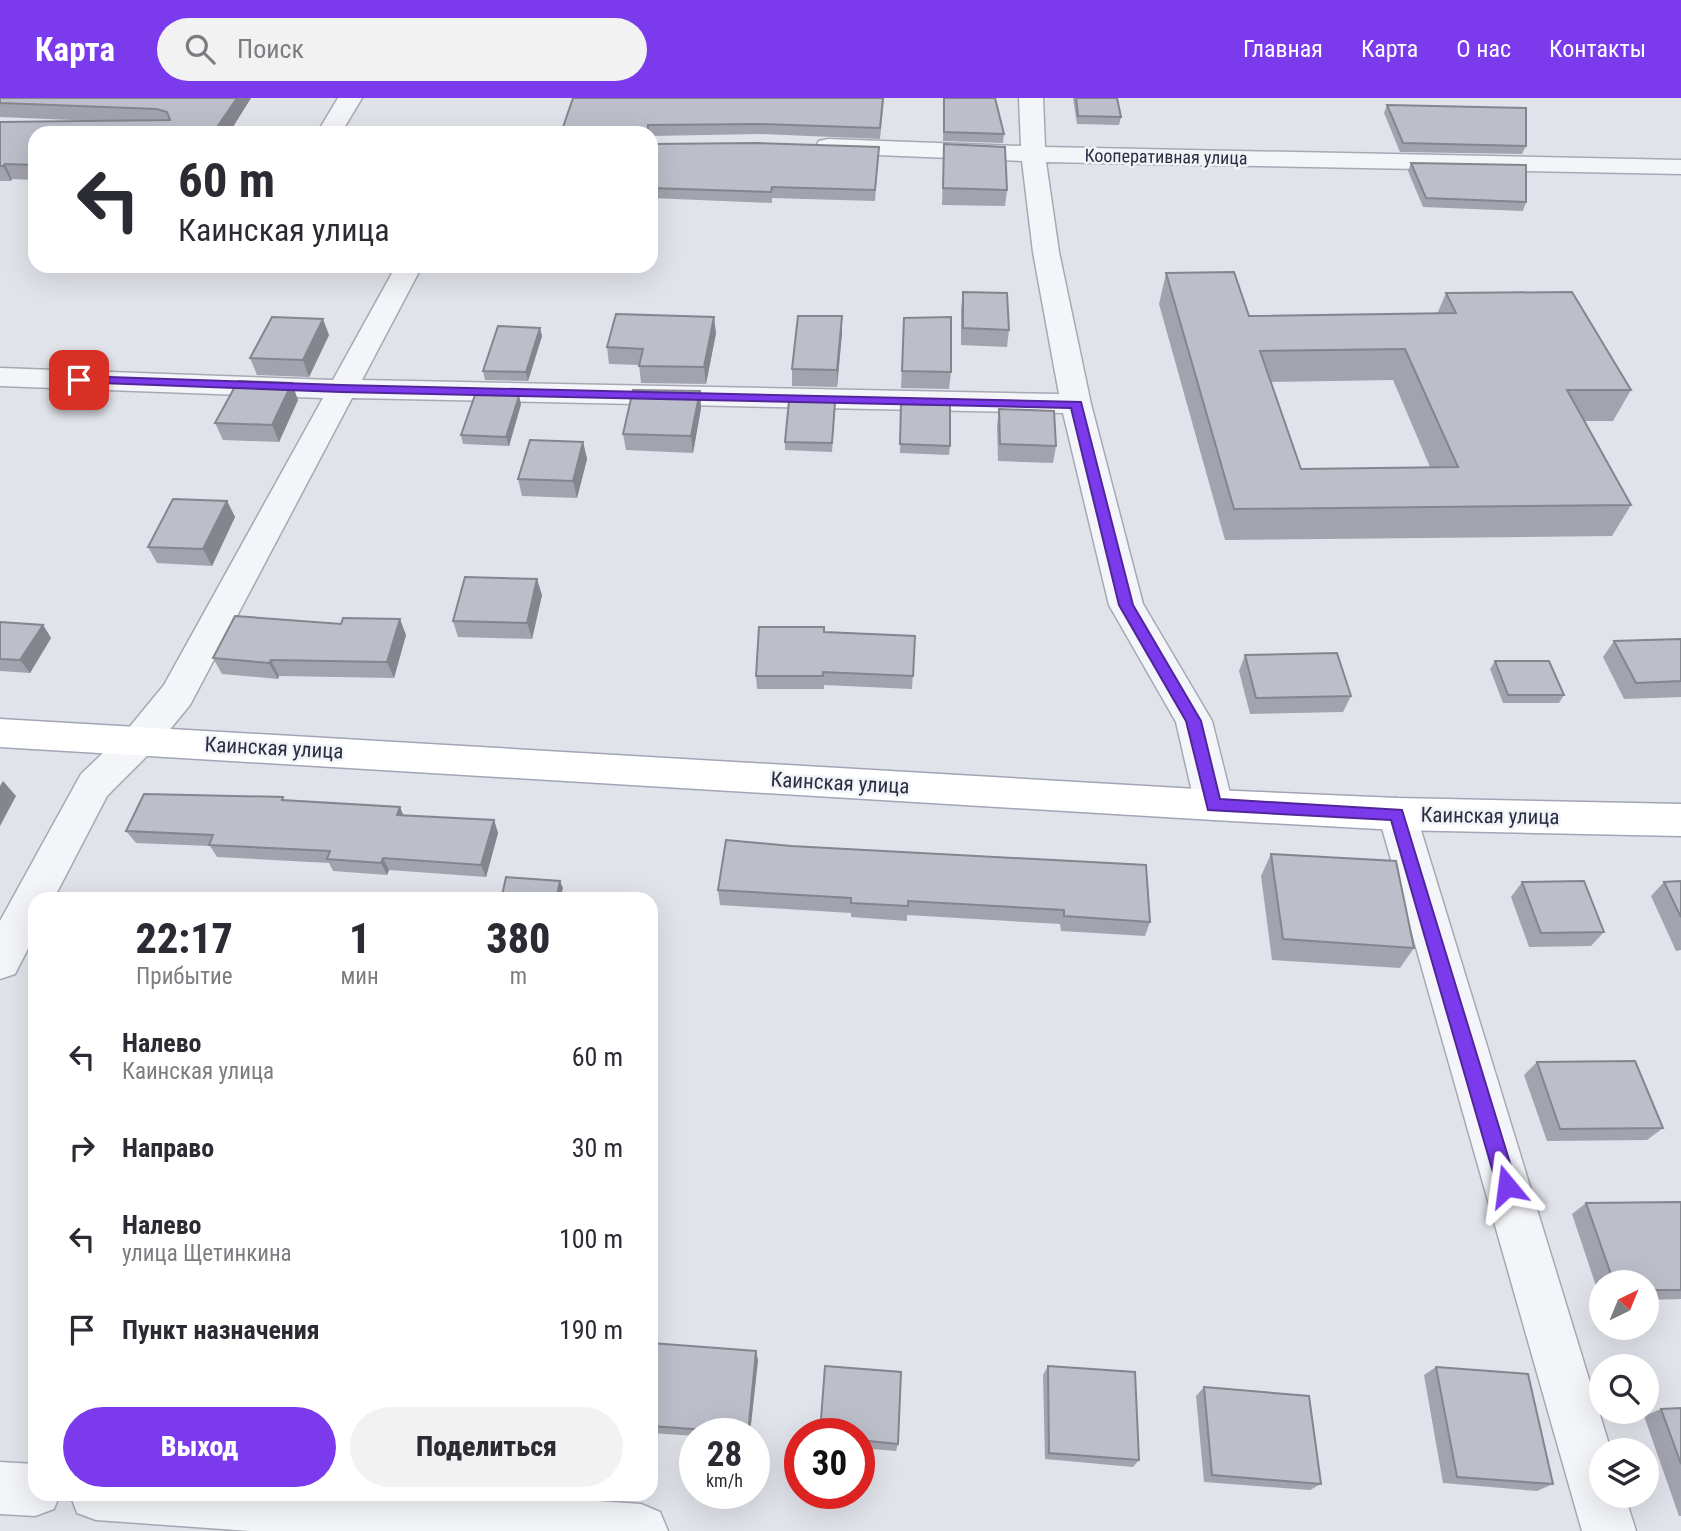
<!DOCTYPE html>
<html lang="ru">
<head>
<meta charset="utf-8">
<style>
  body { margin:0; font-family:"Roboto Condensed",sans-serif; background:#f2f2f3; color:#2b2b33; height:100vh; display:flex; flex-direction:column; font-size:26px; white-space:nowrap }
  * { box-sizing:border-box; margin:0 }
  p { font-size:23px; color:#7c7c81 }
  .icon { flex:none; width:38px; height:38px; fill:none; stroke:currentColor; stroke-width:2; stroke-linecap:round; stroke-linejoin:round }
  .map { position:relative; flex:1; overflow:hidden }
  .panel { position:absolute; left:28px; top:794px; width:630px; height:609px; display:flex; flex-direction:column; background:#fff; border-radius:21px; box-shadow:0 7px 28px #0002 }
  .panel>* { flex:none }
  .hud { position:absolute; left:28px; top:28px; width:630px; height:147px; border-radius:21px; box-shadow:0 7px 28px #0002; background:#fff; color:#2b2b33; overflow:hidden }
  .needle { width:46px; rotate:43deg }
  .tools { position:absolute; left:1589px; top:1172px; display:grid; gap:14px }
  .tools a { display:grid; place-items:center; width:70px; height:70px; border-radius:50%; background:#fff; box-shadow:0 7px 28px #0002; font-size:35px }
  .speed { position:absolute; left:679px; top:1320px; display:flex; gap:14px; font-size:35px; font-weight:700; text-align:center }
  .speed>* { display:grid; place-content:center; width:91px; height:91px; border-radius:50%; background:#fff; box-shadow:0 7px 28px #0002; line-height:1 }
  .speed small { font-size:18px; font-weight:400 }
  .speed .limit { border:10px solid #d22; background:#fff; color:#111 }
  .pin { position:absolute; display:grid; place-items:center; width:60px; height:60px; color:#fff; margin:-30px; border-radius:14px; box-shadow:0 4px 10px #0006 }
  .me { position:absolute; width:77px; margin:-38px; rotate:344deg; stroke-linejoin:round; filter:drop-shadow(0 0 5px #0008) }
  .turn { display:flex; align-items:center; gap:24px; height:147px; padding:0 35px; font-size:32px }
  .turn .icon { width:91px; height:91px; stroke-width:2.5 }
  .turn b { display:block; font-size:49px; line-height:60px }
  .eta { display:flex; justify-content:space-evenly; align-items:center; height:119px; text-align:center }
  .eta b { font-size:42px; font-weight:800; line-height:49px }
  .button { display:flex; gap:14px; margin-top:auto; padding:14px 35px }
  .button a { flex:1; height:80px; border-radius:42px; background:#7c3aed; color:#fff; font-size:28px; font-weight:800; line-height:80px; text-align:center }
  .button a+a { background:#f2f2f3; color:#2b2b33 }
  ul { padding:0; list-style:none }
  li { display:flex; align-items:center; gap:21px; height:91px; padding:0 35px }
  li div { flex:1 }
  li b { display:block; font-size:26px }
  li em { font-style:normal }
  header { display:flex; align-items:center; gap:42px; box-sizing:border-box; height:98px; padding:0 35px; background:#7c3aed; color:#fff }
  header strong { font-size:33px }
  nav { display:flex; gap:38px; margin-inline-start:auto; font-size:24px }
  .search { width:490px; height:63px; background:#f2f2f3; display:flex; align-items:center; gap:18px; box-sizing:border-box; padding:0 24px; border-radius:38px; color:#7c7c81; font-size:26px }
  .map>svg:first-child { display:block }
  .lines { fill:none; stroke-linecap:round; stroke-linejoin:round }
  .minor-casing { stroke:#a6a9b4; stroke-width:3 }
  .major-casing { stroke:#a1a5b6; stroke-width:3 }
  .minor { fill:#f4f5f8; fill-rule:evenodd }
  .major { fill:#fff; fill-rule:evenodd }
  .wall { fill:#a2a3ae; fill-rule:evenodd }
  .shaded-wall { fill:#84858d }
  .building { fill:#bcbeca; stroke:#84858d; stroke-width:2; fill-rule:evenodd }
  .route { fill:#7c3aed; stroke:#51269a; stroke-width:2 }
  .labels { text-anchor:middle; stroke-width:5; stroke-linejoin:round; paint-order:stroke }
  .far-street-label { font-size:18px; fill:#292e42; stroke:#f1f3f7 }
  .street-label { font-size:21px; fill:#292e42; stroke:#f1f3f7 }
</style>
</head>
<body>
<header>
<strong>Карта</strong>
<div class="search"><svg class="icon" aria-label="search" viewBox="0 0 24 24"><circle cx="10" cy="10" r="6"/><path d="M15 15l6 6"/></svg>Поиск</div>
<nav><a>Главная</a><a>Карта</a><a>О нас</a><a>Контакты</a></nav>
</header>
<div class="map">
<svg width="1681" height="1433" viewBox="0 0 1681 1433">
  <rect width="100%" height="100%" fill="#e1e3ea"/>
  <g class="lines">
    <defs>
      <g id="minor">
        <polygon points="338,0 362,0 341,35 317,35"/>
        <polygon points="1019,0 1043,0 1045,49 1681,62 1681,76 1046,64 1059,154 1091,306 1143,506 1212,623 1233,707 1228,718 1214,722 1200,718 1195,707 1176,624 1109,507 1063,315 352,300 190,607 153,652 107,698 53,802 35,802 35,837 15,876 0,881 0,823 81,676 127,632 164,587 323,300 0,288 0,270 333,282 396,168 422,168 362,282 1059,296 1033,154 1022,63 828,55 819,53 816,48 819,43 828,41 1021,48"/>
        <polygon points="1397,700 1411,705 1416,716 1611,1353 1601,1353 1601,1398 1625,1398 1636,1433 1582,1433 1378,716 1383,705"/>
        <polygon points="0,1364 35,1366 35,1396 60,1396 54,1411 35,1418 0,1416"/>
        <polygon points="70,1396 497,1396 641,1406 660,1414 668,1433 250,1433 96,1422 77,1415"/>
      </g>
      <polygon id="major" points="0,621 1214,692 1397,700 1681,706 1681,738 1397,732 1214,722 0,649"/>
    </defs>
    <use href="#minor" class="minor-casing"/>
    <use href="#major" class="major-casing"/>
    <use href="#minor" class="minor"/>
    <use href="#major" class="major"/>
  </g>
  <g class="wall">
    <polygon points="0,0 251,0 229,35 35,35 35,82 12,81 11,83 0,83 0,24 95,23 0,19"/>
    <polygon points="573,0 884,0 880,41 759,36 651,38 651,35 561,35"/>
    <polygon points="944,0 1004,36 1003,45 943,43"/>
    <polygon points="1073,0 1117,0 1121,19 1119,27 1077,26"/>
    <polygon points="1387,7 1526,48 1522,56 1400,54 1384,15"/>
    <polygon points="651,46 879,49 875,103 772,100 772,105 651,100"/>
    <polygon points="944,46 1007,92 1005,108 942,107"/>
    <polygon points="1411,65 1526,104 1523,113 1423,109 1408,73"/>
    <path d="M1166,175L1249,218L1437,216L1446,195L1631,292L1613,323H1585L1631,407L1612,438L1225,442L1159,206ZM1393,282L1430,369L1301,371L1271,284Z"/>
    <polygon points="963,194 1009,232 1007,249 961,247 961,211"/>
    <polygon points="904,220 951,274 949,291 901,290"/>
    <polygon points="716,235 706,286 641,285 639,267 609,266 607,249"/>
    <polygon points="842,235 837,289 792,288 792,271"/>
    <polygon points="329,237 309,279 257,277 250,260"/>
    <polygon points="542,238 528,283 485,282 483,273"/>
    <polygon points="700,293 701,310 693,355 626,352 623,336"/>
    <polygon points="298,302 279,344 223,342 215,325"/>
    <polygon points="835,304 832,354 785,352 785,344"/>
    <polygon points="521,306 509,348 463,346 461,337"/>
    <polygon points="901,306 950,348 949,357 900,355"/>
    <polygon points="999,311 1056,348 1053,365 998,363 997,328"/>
    <polygon points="583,344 587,361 577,400 522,398 518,381"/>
    <polygon points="227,403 235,419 212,468 157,465 148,449"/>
    <polygon points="542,497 532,541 458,539 453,523"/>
    <polygon points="0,524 43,527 51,540 30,575 0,573"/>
    <polygon points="341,526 406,537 394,580 279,578 278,581 222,576 213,560"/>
    <polygon points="824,534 915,538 912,591 824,587 824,591 757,591 756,578"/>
    <polygon points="1681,541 1681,599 1624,601 1603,559 1614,543"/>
    <polygon points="1245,557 1351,598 1343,614 1250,616 1239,573"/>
    <polygon points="1495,563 1564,597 1559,605 1503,605 1490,571"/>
    <polygon points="283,699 284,702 404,717 494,722 498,735 486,779 389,772 387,777 333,773 329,765 217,759 210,748 136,745 126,733"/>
    <polygon points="726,742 1150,824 1145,838 1061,833 1060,826 907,817 907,823 851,819 851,815 720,807 718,792"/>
    <polygon points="1271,756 1414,850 1400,870 1272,862 1261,778"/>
    <polygon points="1681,783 1681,852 1676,853 1651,798 1664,784"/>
    <polygon points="1522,784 1604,834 1591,848 1529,849 1511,799"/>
    <polygon points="1537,964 1663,1030 1647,1042 1547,1043 1524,977"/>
    <polygon points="1681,1104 1681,1201 1647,1202 1647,1185 1601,1185 1601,1203 1572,1116 1586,1105"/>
    <polygon points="651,1245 758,1262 750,1335 695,1335 695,1338 651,1335"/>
    <polygon points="1048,1268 1139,1362 1133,1369 1045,1361 1043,1277"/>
    <polygon points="1436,1269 1553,1386 1537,1393 1443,1385 1424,1277"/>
    <polygon points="1204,1289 1321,1386 1310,1392 1204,1384 1196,1298"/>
    <polygon points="1681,1310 1681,1418 1679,1418 1644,1318 1661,1311"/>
    <polygon points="859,1335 898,1346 896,1353 859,1350"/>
  </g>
  <g class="shaded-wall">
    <polygon points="237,0 251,0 229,35 213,35"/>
    <polygon points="5,66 12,81 11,83 3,68"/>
    <polygon points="842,218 842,235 837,289 837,272"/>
    <polygon points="714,219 716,235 706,286 704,269"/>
    <polygon points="323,221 329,237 309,279 303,262"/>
    <polygon points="540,230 542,238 528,283 526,274"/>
    <polygon points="292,285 298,302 279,344 272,327"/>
    <polygon points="700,293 701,310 693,355 691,338"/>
    <polygon points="519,298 521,306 509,348 506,339"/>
    <polygon points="583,344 587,361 577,400 573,383"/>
    <polygon points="227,403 235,419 212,468 203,451"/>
    <polygon points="537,481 542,497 532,541 527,525"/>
    <polygon points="400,521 406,537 394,580 387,564"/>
    <polygon points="43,527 51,540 30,575 20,562"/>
    <polygon points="271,562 279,578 278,581 269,565"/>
    <polygon points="3,683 16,698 0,728 0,688"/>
    <polygon points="400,709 405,721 397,717"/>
    <polygon points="494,722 498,735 486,779 481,767"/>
    <polygon points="383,760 389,772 387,777 381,765"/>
    <polygon points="560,783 563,790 560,802 556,802"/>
    <polygon points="756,1253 758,1262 750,1335 748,1335"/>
  </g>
  <g class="building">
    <polygon points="0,0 237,0 213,35 35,35 35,67 5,66 3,68 0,68 0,24 170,22 167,14 157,11 0,5"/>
    <polygon points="573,0 883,0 880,30 759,26 648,27 648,35 561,35"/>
    <polygon points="944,0 995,0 1004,36 944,34"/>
    <polygon points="1076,0 1117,0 1121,19 1078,18"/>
    <polygon points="1387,7 1526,10 1526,48 1403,45"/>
    <polygon points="758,45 879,49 875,92 772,89 771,94 651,90 651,46"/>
    <polygon points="944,46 1005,49 1007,92 943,90"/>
    <polygon points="1411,65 1526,67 1526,104 1426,100"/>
    <path d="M1234,174L1249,218L1456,215L1446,195L1572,194L1631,292H1567L1631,407L1234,411L1166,175ZM1405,251L1458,369L1301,371L1260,253Z"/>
    <polygon points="963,194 1007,195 1009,232 963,230"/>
    <polygon points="616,216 714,219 704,269 639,268 643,251 607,249"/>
    <polygon points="798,218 842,218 837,272 792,271"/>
    <polygon points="272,219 323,221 303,262 250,260"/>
    <polygon points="951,219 951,274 902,273 904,220"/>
    <polygon points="498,228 540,230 526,274 483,273"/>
    <polygon points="238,283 292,285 272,327 215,325"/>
    <polygon points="633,292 700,293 691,338 623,336"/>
    <polygon points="475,297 519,298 506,339 461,337"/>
    <polygon points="789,303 835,304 832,345 785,344"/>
    <polygon points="901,306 950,307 950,348 900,346"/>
    <polygon points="999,311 1054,313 1056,348 1000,346"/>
    <polygon points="530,342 583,344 573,383 518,381"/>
    <polygon points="173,401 227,403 203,451 148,449"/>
    <polygon points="465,479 537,481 527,525 453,523"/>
    <polygon points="235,518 341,526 343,520 400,521 387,564 271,562 269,565 213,560"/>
    <polygon points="0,524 43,527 20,562 0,561"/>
    <polygon points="759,529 824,529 824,534 915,538 913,578 823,574 823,578 756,578"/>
    <polygon points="1681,541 1681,583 1636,585 1614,543"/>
    <polygon points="1337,555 1351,598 1256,600 1245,557"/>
    <polygon points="1495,563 1549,563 1564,597 1508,597"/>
    <polygon points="144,696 283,699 282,702 400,709 397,717 494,722 481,767 383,760 381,765 327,761 330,753 209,747 213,737 126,733"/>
    <polygon points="726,742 791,748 1146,767 1150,824 1064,818 1064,812 908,803 908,808 851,805 851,800 718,792"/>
    <polygon points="1271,756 1396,763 1414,850 1283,841"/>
    <polygon points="506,779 560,783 556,802 501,802"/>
    <polygon points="1584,783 1604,834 1541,835 1522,784"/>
    <polygon points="1681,783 1681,819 1664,784"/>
    <polygon points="1635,963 1663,1030 1560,1031 1537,964"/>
    <polygon points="1681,1104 1681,1192 1647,1192 1647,1185 1614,1185 1586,1105"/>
    <polygon points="651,1245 756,1253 748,1335 651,1328"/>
    <polygon points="825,1268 901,1274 898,1346 859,1342 859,1335 820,1335"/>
    <polygon points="1048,1268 1135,1274 1139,1362 1049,1355"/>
    <polygon points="1436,1269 1528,1276 1553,1386 1457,1379"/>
    <polygon points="1204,1289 1309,1298 1321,1386 1212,1377"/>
    <polygon points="1681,1310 1681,1366 1661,1311"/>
  </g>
  <polygon class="route" points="79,278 341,287 1081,304 1133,507 1201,623 1220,701 1402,712 1517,1088 1514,1095 1507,1097 1500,1095 1497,1088 1391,722 1208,712 1186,623 1119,507 1071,310 341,294 74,284 74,279"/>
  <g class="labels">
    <g class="far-street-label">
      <text transform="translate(1166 59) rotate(1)" y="6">Кооперативная улица</text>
    </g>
    <g class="street-label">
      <text transform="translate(274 650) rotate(3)" y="7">Каинская улица</text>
      <text transform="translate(840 685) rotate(3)" y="7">Каинская улица</text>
      <text transform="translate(1490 718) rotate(1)" y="7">Каинская улица</text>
    </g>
  </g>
</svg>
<div class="tools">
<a><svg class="needle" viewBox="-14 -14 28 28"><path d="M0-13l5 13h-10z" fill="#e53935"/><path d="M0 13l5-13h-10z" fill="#7c7c81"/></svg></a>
<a><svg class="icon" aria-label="search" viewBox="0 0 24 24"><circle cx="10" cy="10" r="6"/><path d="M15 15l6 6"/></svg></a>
<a><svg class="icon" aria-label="layers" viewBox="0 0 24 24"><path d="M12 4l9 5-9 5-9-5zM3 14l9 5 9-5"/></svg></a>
</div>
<div class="speed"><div>28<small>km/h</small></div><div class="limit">30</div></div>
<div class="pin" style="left:79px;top:282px;background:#d93025"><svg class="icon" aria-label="arrive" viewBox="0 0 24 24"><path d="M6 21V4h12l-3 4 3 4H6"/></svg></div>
<svg class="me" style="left:1507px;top:1088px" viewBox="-20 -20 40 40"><path d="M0-17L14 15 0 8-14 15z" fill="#7c3aed" stroke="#fff" stroke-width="4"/></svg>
<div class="hud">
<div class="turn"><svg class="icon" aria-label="left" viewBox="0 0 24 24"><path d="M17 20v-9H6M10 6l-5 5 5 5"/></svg><div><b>60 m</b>Каинская улица</div></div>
</div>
<section class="panel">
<div class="eta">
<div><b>22:17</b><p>Прибытие</p></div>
<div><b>1</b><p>мин</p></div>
<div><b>380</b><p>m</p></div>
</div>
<ul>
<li><svg class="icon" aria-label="left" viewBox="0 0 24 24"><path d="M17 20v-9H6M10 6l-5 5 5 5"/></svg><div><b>Налево</b><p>Каинская улица</p></div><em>60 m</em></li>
<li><svg class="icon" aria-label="right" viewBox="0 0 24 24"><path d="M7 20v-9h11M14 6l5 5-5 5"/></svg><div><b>Направо</b></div><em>30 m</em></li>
<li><svg class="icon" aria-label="left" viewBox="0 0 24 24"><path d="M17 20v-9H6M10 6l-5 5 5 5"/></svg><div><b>Налево</b><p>улица Щетинкина</p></div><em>100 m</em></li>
<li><svg class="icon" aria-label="arrive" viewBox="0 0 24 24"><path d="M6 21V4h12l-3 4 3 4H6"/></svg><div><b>Пункт назначения</b></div><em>190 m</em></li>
</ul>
<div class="button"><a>Выход</a><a>Поделиться</a></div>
</section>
</div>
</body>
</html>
